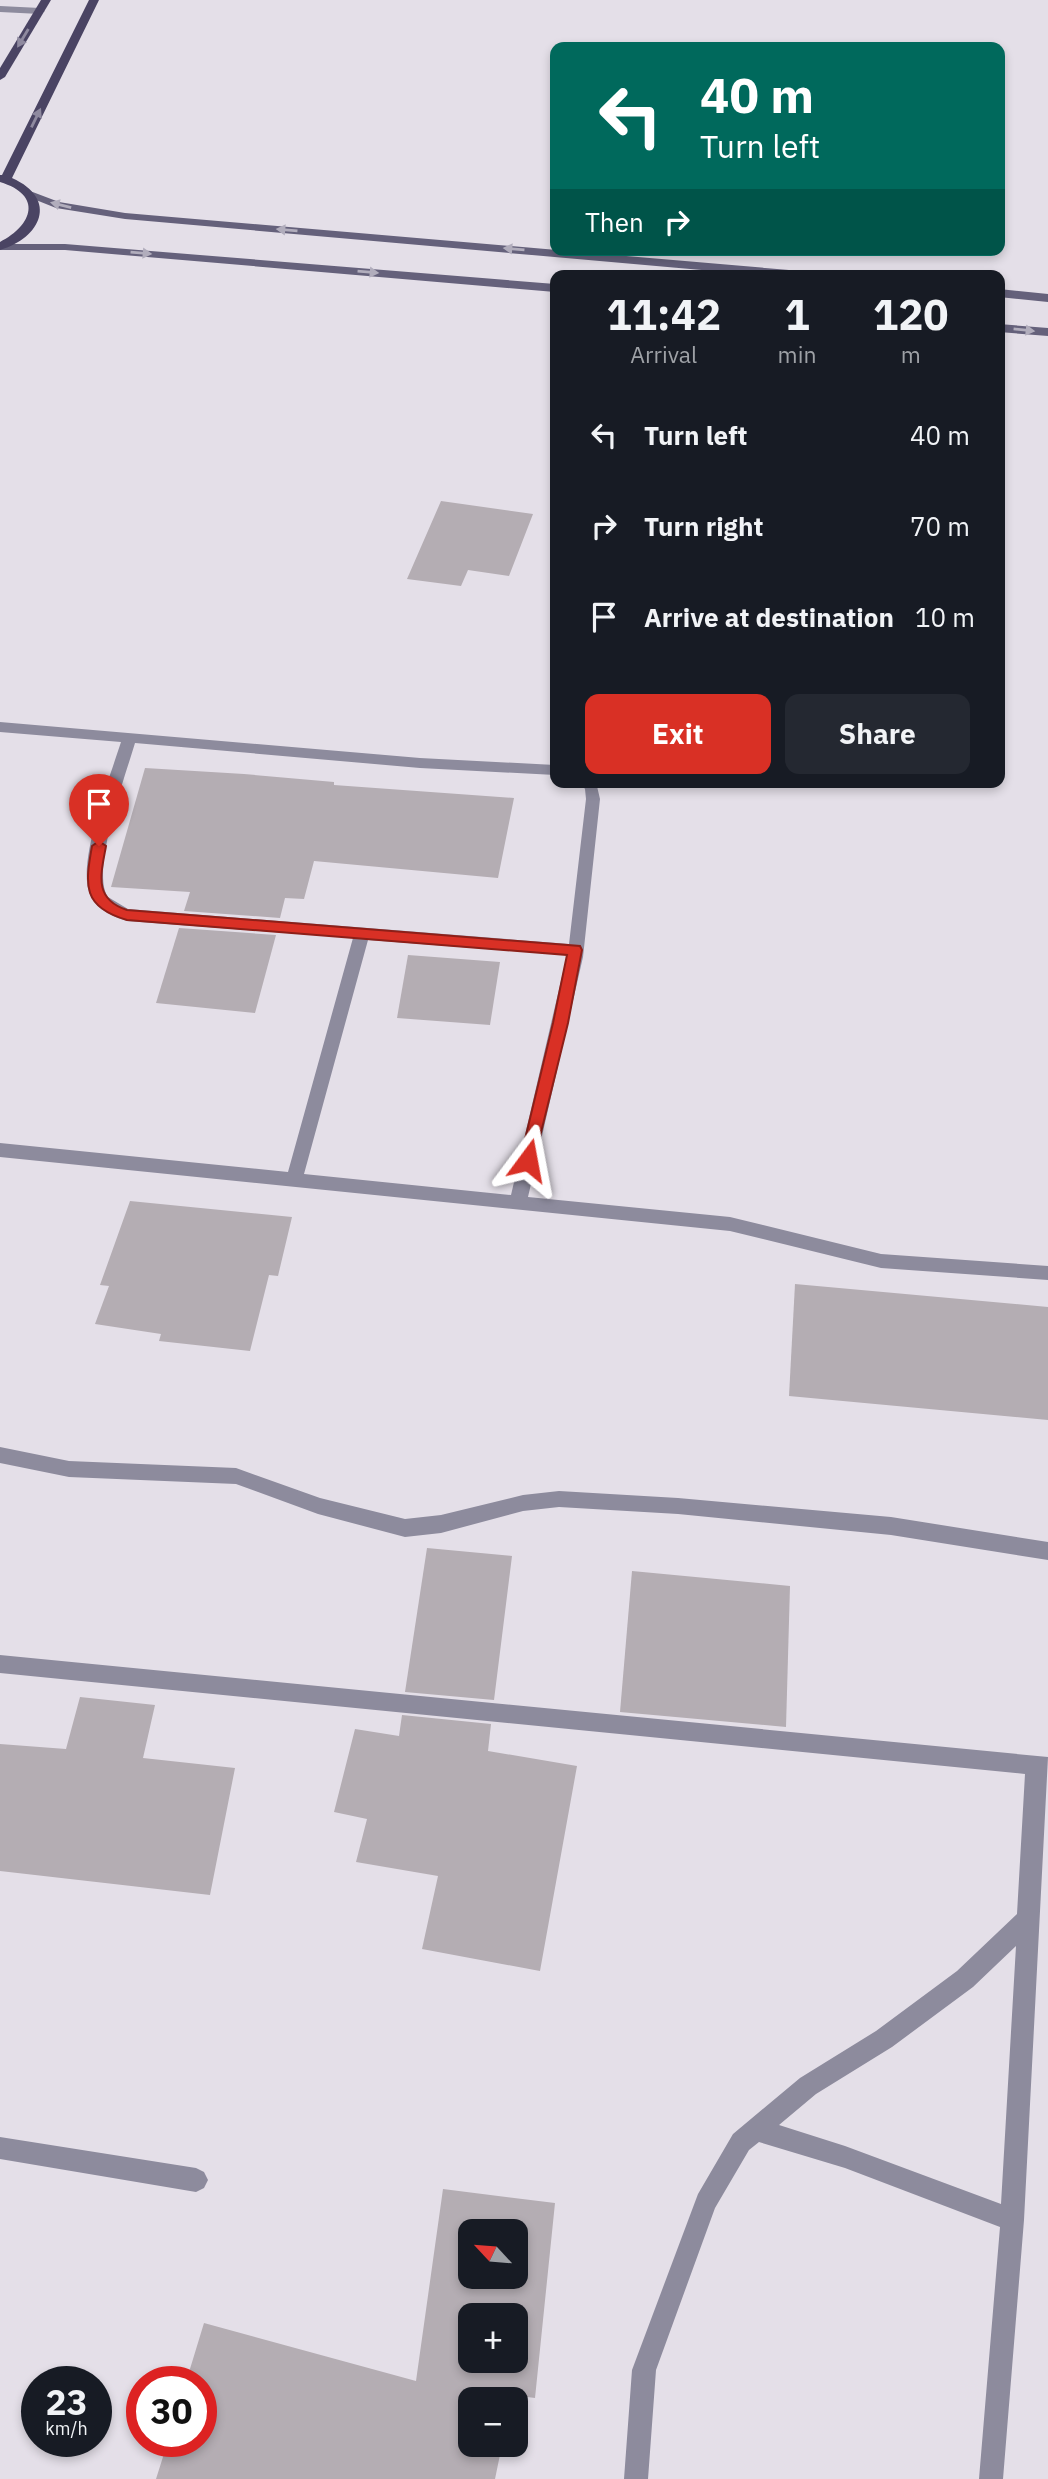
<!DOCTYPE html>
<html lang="en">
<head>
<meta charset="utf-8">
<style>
  body { margin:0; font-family:"IBM Plex Sans",sans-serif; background:#242831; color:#f1f3f6; height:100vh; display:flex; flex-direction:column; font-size:26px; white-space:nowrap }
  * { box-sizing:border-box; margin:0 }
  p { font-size:23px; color:#9ea1a6 }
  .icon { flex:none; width:38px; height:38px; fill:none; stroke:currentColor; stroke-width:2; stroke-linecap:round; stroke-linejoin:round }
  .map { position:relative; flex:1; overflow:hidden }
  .panel { position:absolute; left:550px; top:270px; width:455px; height:518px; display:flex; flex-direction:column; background:#171b24; border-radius:14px; box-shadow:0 4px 10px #0003 }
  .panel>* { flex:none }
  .top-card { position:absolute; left:550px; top:42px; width:455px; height:214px; border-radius:14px; box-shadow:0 4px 10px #0003; background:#00695c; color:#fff; overflow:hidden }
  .needle { width:46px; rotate:296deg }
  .controls { position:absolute; left:458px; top:2219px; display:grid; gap:14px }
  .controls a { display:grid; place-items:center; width:70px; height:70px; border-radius:14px; background:#171b24; box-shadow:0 4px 10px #0003; font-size:35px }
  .speed { position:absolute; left:21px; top:2366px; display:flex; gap:14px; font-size:35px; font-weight:700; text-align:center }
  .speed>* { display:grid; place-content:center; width:91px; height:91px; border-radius:50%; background:#171b24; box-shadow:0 4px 10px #0003; line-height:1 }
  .speed small { font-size:18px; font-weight:400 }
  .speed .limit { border:10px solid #d22; background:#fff; color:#111 }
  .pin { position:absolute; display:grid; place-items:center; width:60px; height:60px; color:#fff; margin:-72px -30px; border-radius:50% 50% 50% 0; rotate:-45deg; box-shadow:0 0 7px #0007 }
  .pin .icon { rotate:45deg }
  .me { position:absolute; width:77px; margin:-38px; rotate:13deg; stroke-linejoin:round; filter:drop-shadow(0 0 5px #0008) }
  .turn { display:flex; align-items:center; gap:24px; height:147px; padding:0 35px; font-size:32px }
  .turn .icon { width:91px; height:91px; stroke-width:2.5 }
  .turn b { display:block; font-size:49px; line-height:60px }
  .then { display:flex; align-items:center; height:66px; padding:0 35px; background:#0003; gap:14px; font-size:26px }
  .eta { display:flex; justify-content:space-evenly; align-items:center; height:119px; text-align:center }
  .eta b { font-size:42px; font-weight:700; line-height:49px }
  .primary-button { display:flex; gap:14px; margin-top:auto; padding:14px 35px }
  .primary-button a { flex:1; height:80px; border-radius:14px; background:#d93025; color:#fff; font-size:28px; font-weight:700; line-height:80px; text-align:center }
  .primary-button a+a { background:#242831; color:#f1f3f6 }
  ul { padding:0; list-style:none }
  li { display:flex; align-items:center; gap:21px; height:91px; padding:0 35px }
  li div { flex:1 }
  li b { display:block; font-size:26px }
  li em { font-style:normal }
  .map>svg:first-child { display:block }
  .building { fill:#b4adb3; fill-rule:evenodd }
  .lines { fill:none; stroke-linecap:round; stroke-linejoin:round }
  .street { fill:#8d8b9d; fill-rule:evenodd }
  .secondary { fill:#65617b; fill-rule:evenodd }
  .primary { fill:#4a4463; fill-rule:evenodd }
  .oneway { fill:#8f8a9f }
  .oneway2 { fill:#b1adbc }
  .route { fill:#d93025; stroke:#8d1f18; stroke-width:2 }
</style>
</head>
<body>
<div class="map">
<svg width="1048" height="2479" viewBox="0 0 1048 2479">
  <rect width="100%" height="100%" fill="#e4dfe8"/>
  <g class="building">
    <polygon points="441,501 533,514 509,576 468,570 461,586 407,579"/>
    <polygon points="145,768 244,774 334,782 334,785 514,798 498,878 314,861 304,899 285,898 280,918 184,911 190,892 111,887"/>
    <polygon points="179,928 276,935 255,1013 156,1003"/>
    <polygon points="408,955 500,962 490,1025 397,1018"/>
    <polygon points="130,1201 292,1217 278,1276 269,1275 250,1351 159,1341 161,1334 95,1324 109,1286 100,1285"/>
    <polygon points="795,1284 1048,1307 1048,1420 789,1396"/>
    <polygon points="427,1548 512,1556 494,1700 405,1692"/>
    <polygon points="632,1571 790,1586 786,1727 620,1712"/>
    <polygon points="80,1697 155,1705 143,1758 235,1768 210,1895 0,1871 0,1744 66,1749"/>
    <polygon points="402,1715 491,1724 488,1751 577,1766 540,1971 422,1949 438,1876 356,1862 367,1819 334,1812 355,1729 399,1736"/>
    <path d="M443,2189L555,2203L535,2398L512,2395L511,2399H471V2445H502L495,2479H156L168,2441H201V2382H186L204,2323L416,2381ZM471,2231H516V2277H471ZM471,2315H516V2361H471Z"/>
  </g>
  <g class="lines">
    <g class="street">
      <polygon points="0,6 40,8 45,11 40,14 0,12"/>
      <path d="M0,722L420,758L555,765V775L420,768L135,743C126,774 90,872 108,897L128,909L569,944L586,799L585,789L580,782H596L600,799L583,957L528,1197L730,1217L881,1254L1048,1266V1280L881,1268L730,1231L0,1157V1143L288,1172L353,938L127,921C111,916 95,909 89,892C78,859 110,777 121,742L0,732ZM368,940L567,955L511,1195L304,1174Z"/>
      <polygon points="0,1447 69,1461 236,1468 320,1498 405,1519 441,1515 523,1495 559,1491 678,1498 891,1517 1048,1542 1048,1560 891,1535 678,1514 559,1507 523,1511 441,1533 405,1537 318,1514 236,1484 69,1477 0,1463"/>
      <path d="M0,1655L1048,1757L1024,2220L1003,2479H979L1000,2227L845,2168L759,2142L749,2150L715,2208L656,2370L648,2479H624L632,2370L698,2194L733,2134L800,2078L876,2031L957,1971L1017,1914L1025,1774L0,1673ZM1016,1946L1001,2204L845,2146L779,2125L816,2094L892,2047L973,1987Z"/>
      <polygon points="0,2137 196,2168 204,2172 208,2180 204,2188 196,2192 0,2159"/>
    </g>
    <g class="secondary">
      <polygon points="30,191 59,202 125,213 801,271 807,275 758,275 125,219 56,208 26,196 26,192"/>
      <polygon points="0,244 65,244 555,284 555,292 65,250 0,250"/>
      <polygon points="999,289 1048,294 1048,302 999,297"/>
      <polygon points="999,324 1048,328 1048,336 999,332"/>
    </g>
    <g class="primary">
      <polygon points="41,0 51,0 5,77 0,80 0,68"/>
      <path d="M89,0H99L12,178C59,199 41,238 0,250V242C33,225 43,195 0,182V175H2Z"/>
    </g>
  </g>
  <defs><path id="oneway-solid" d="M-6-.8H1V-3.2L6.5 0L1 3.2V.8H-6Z" transform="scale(1.75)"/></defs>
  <g class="oneway">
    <use href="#oneway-solid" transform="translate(23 38) rotate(121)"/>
    <use href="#oneway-solid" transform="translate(36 118) rotate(-64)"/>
  </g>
  <g class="oneway2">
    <use href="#oneway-solid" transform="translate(61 205) rotate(-166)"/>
    <use href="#oneway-solid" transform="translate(287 230) rotate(-175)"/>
    <use href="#oneway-solid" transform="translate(514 249) rotate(-175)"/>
    <use href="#oneway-solid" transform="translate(141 253) rotate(5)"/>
    <use href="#oneway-solid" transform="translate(368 272) rotate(5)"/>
    <use href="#oneway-solid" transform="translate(1024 330) rotate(6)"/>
  </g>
  <path class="route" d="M99,841L106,846C101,874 93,899 127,910L580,946L582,950L568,1023L533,1165H522L520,1160L553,1023L567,955L127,920C82,907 85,885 92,846Z"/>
</svg>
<div class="controls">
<a><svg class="needle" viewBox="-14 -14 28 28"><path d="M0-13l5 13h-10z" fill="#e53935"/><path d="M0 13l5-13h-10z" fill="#9ea1a6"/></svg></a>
<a>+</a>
<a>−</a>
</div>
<div class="speed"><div>23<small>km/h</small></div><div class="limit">30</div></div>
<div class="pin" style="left:99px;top:846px;background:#d93025"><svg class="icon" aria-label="arrive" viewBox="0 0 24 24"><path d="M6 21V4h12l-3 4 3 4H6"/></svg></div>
<svg class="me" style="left:528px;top:1160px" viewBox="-20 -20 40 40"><path d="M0-17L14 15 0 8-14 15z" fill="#d93025" stroke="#fff" stroke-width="4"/></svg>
<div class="top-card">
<div class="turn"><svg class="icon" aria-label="left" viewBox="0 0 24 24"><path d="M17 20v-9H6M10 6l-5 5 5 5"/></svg><div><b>40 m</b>Turn left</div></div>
<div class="then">Then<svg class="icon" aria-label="right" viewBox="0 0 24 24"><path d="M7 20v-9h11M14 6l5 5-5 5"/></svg></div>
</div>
<section class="panel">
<div class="eta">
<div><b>11:42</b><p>Arrival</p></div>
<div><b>1</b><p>min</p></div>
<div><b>120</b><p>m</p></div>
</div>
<ul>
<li><svg class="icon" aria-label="left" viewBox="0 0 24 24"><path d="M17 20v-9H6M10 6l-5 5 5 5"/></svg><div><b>Turn left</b></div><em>40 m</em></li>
<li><svg class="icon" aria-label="right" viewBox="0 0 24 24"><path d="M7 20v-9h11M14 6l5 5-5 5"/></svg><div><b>Turn right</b></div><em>70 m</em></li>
<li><svg class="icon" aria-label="arrive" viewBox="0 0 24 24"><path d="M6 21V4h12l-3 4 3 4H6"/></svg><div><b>Arrive at destination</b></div><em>10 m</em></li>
</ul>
<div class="primary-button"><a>Exit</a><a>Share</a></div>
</section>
</div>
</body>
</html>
